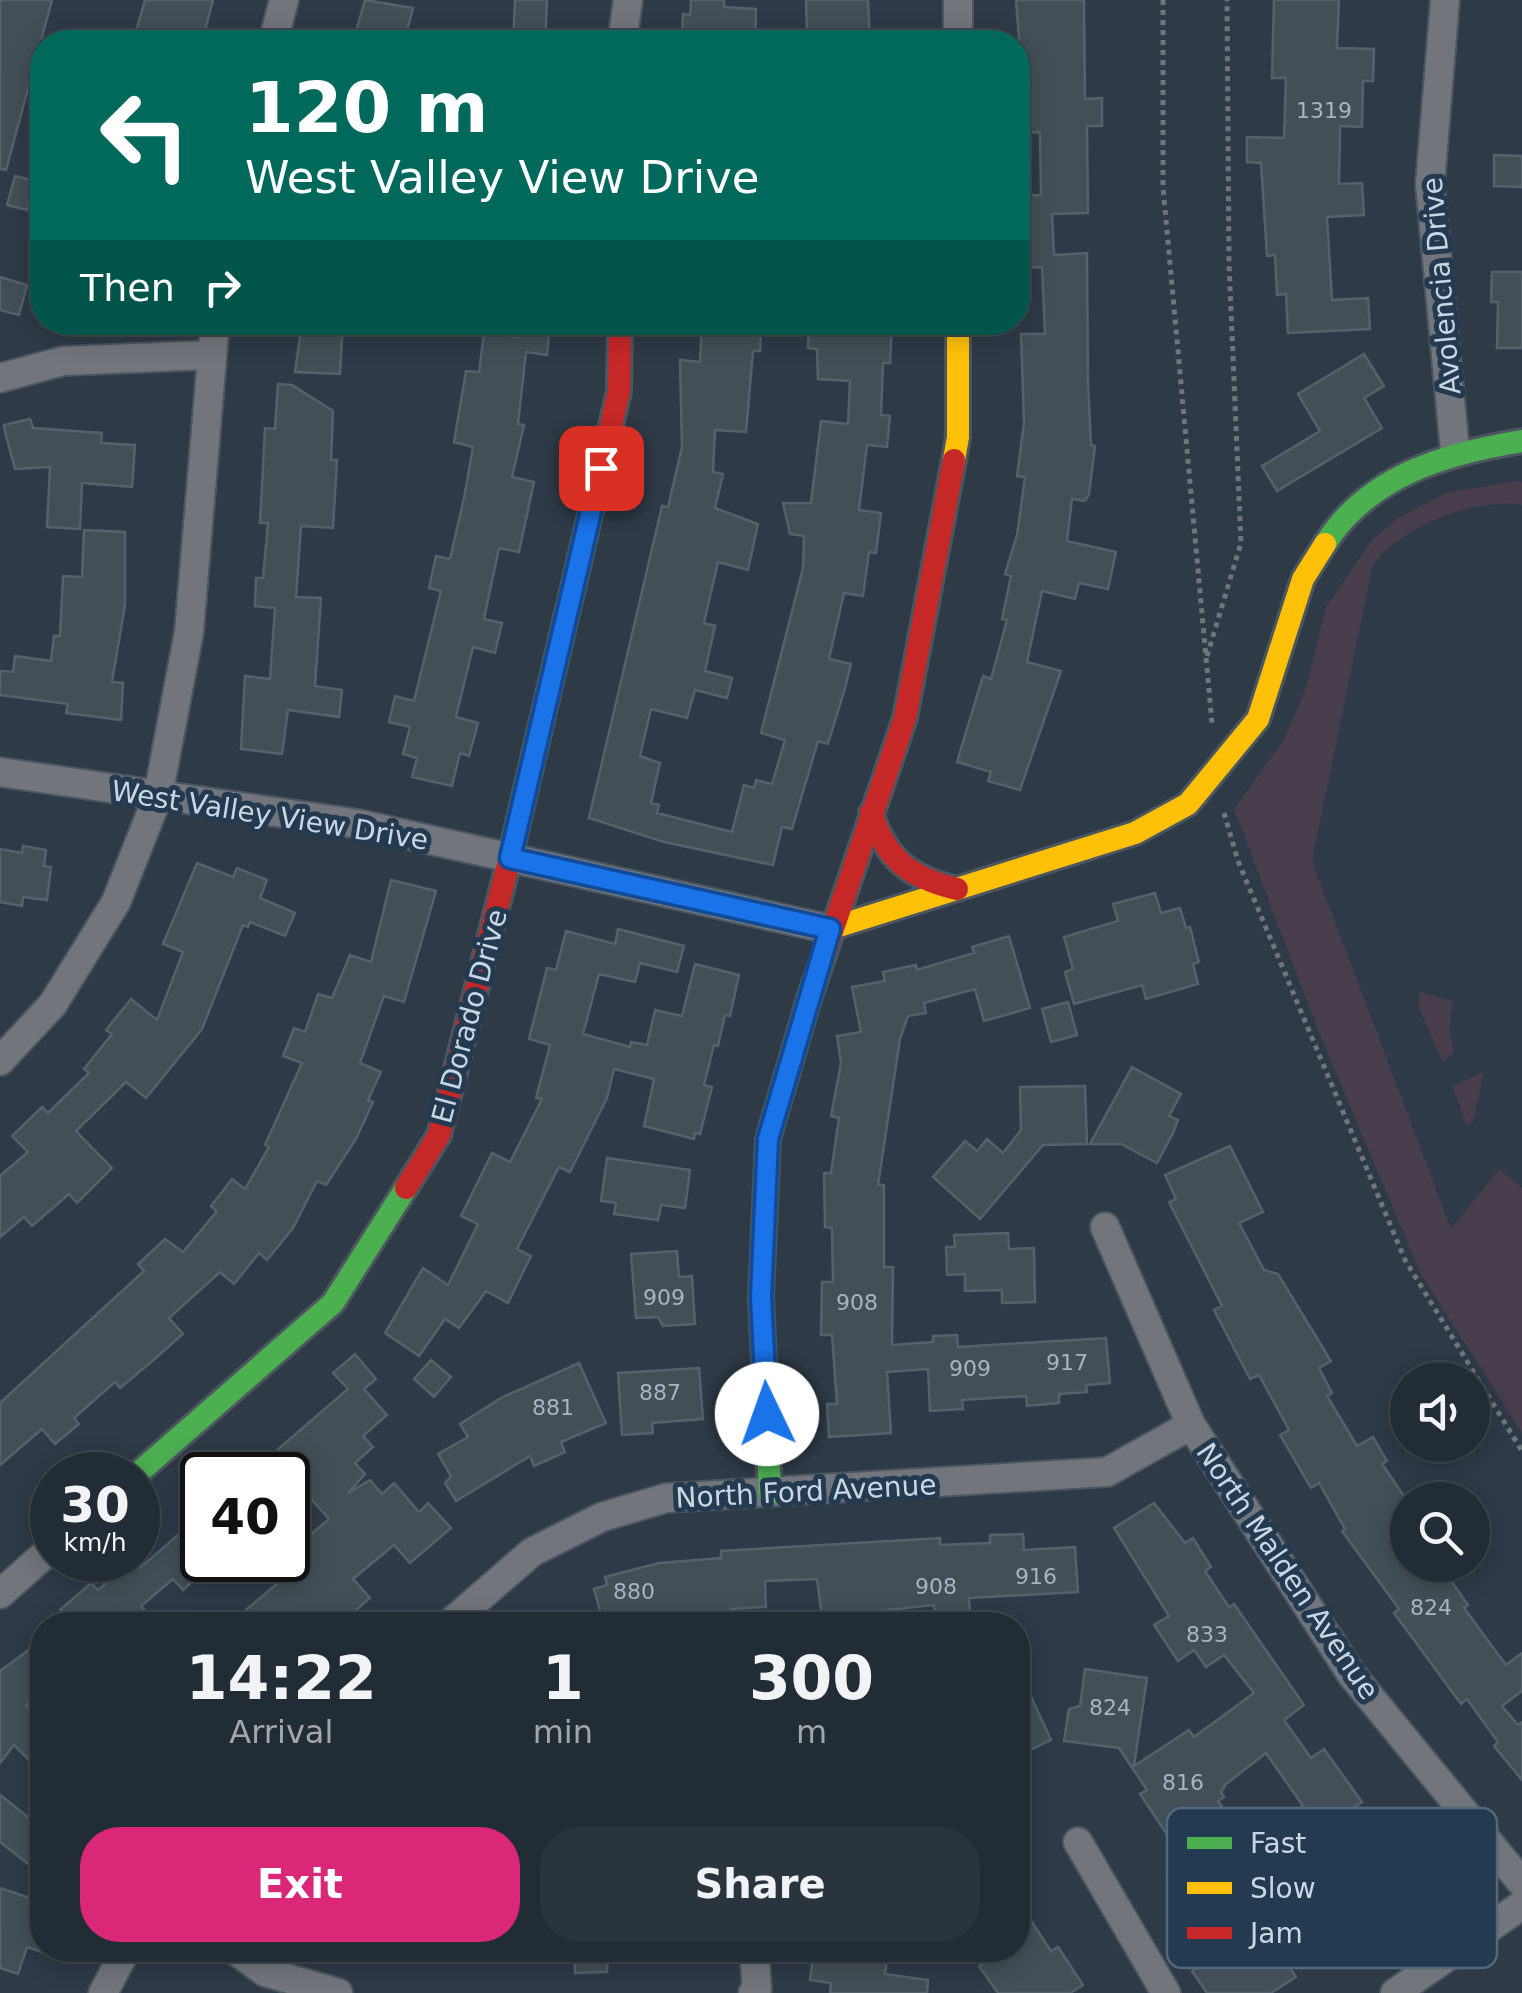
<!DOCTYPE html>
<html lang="en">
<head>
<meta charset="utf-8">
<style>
  body { margin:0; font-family:"DejaVu Sans",sans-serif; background:#2a343c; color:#f1f3f6; height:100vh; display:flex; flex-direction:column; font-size:38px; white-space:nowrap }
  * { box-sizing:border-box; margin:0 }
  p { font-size:32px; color:#a2a7ac }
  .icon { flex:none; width:55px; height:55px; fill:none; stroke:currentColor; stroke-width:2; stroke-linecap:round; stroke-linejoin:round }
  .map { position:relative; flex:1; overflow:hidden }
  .drawer { position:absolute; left:30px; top:1612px; width:1000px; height:350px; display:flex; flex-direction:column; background:#222c34; border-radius:40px; box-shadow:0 5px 25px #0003,0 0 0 2px #3f484f }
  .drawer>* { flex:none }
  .guide { position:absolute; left:30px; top:30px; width:1000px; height:305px; border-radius:40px; box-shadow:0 5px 25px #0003,0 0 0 2px #3f484f; background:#00695c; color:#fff; overflow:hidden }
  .tools { position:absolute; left:1390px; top:1362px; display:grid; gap:20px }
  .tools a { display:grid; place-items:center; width:100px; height:100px; border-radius:50%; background:#222c34; box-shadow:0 5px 25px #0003,0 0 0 2px #3f484f; font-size:50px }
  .speed { position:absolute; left:30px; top:1452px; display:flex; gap:20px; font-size:50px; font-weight:700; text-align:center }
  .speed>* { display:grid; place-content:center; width:130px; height:130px; border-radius:50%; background:#222c34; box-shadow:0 5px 25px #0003,0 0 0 2px #3f484f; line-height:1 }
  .speed small { font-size:25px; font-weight:400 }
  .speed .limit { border:5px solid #111; border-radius:15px; background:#fff; color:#111 }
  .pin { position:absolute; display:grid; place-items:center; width:85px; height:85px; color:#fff; margin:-42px; border-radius:20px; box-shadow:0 5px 15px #0006 }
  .me { position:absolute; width:110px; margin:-55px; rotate:357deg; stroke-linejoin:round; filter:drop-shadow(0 0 8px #0008) }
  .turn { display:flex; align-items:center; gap:35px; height:210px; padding:0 50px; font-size:45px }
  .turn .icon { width:130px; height:130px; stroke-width:2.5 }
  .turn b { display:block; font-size:70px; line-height:85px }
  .then { display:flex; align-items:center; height:95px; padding:0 50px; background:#0003; gap:20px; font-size:38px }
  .eta { display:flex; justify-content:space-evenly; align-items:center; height:170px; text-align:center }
  .eta b { font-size:60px; font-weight:800; line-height:70px }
  .button { display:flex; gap:20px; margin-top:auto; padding:20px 50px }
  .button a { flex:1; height:115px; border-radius:40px; background:#db2777; color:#fff; font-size:40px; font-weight:800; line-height:115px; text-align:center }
  .button a+a { background:#2a343c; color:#f1f3f6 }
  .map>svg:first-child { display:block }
  .green { fill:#483e4e }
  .building { fill:#424f56; stroke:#55626b; stroke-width:2.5 }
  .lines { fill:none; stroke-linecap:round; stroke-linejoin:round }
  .street-casing { stroke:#4c5660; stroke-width:32 }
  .fast-casing { stroke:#4c5660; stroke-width:28 }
  .slow-casing { stroke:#4c5660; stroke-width:28 }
  .jam-casing { stroke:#4c5660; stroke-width:28 }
  .path { stroke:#6f757c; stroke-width:5; stroke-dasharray:5 5; stroke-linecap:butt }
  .street { stroke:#72767c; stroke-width:28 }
  .fast { stroke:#4caf50; stroke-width:22 }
  .slow { stroke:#ffc107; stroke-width:22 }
  .jam { stroke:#c62828; stroke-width:22 }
  .route-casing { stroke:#114b97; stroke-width:25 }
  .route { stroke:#1a73e8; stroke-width:18 }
  .labels { text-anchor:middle; stroke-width:10; stroke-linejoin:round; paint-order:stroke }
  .number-label { font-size:22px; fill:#a7b5c1 }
  .street-label { font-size:28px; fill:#c9d7e5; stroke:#233a50 }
  .key { fill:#233a50; stroke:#55697d; stroke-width:2.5 }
  .key-label { font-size:28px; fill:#c9d7e5 }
</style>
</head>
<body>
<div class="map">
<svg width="1522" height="1993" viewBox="0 0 1522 1993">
  <rect width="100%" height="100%" fill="#2e3a46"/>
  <g class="green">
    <path d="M1515,481L1522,482V505C1476,497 1396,527 1372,568L1312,861L1451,1229L1499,1169L1522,1188V1433L1421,1274L1320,1035L1234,809L1284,740L1307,685L1326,607L1372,540L1398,518L1446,493Z"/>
    <polygon points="1420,992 1453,1001 1449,1027 1454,1052 1443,1062 1418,1006"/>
    <polygon points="1484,1072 1473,1121 1467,1125 1452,1086"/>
  </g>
  <g class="building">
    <polygon points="0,0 52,0 6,170 0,169"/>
    <polygon points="145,0 213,0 202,42 133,42"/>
    <polygon points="365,0 413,8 404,42 353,42"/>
    <polygon points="515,0 547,0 545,42 513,42"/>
    <polygon points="691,0 724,0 724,7 756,9 755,42 682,42 683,14 690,15"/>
    <polygon points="806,0 868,0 870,42 807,42"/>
    <polygon points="1016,0 1084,0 1085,99 1102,98 1102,126 1087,126 1088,213 1052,214 1054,255 1087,253 1088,383 1091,445 1095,446 1089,494 1085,501 1072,499 1067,541 1116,552 1108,589 1079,583 1075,599 1042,591 1027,662 1061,671 1020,790 988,781 991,772 957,762 983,676 991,679 1007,620 1002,619 1011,576 1005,574 1017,535 1025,477 1017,476 1024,423 1021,334 1045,334 1042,267 1021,268 1019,196 1041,195 1040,132 1026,133"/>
    <polygon points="1274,0 1339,0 1337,48 1374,49 1373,81 1363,81 1362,127 1340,126 1339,184 1362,183 1364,215 1327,217 1332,300 1368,298 1370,329 1288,333 1286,294 1277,295 1275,255 1267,256 1261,163 1247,162 1247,137 1284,138 1286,78 1272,78"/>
    <polygon points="1494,155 1522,156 1522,187 1494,186"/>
    <polygon points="15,176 35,181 27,210 7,205"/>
    <polygon points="1492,272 1522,272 1522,348 1497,348 1498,302 1491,302"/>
    <polygon points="0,277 27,285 19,315 0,310"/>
    <polygon points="302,322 343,322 340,374 295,372"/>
    <polygon points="520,322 550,324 547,355 526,352 518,424 524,425 512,477 534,482 519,552 499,548 484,619 502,623 495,653 473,647 456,717 478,723 469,756 460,753 452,786 412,777 417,758 403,754 410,727 389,722 395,696 414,701 441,591 429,588 436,556 450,559 464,498 473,447 454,442 466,371 479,372 484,333 518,337"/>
    <polygon points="702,322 761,323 760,351 753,351 746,432 715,430 713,472 723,474 715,508 758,524 748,570 718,562 704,623 715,626 705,671 732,678 727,698 695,690 687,718 651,709 640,756 660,763 651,803 659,805 657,813 732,832 744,785 754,788 756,780 772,784 785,740 761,733 803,568 804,536 790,534 783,503 811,503 821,421 848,424 850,381 818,379 817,349 808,348 809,322 892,322 890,363 883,363 881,415 890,416 887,447 867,445 859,510 881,513 876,553 869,552 863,596 844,593 829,659 851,664 845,688 828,744 818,741 792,829 782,827 773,865 664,842 589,818 662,506 668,507 682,447 680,360 700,362"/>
    <polygon points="1364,354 1384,386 1364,398 1382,428 1277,491 1262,466 1320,431 1298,394"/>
    <polygon points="278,384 292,385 333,411 331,460 337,460 333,528 301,526 296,597 321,598 315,686 342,690 339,717 288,710 282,754 241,749 245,676 270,679 275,608 255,606 256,578 263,578 268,523 260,523 265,428 275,429"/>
    <polygon points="30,419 33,428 102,433 101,443 135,445 132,487 82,483 80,529 47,527 50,467 15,469 5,432 4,425"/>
    <polygon points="84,530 125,532 125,605 112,682 123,683 121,720 66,713 68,704 0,695 0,671 13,672 15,656 51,661 54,636 60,636 63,576 82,577"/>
    <polygon points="23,846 46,850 44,866 51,867 47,900 23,897 22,906 0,902 0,849 22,853"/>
    <polygon points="197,863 233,877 237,868 267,880 260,898 295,913 285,936 250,922 248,927 243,925 202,1029 146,1098 126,1082 76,1131 112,1168 77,1203 69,1194 32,1226 24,1217 0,1237 0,1176 28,1152 12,1136 42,1107 48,1113 89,1073 84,1069 112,1034 106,1030 131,999 157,1020 183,952 163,944"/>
    <polygon points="391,880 436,891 404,1002 384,996 360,1063 381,1072 368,1100 373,1102 356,1139 326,1185 317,1181 293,1228 267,1260 259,1253 234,1284 220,1272 169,1318 183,1334 150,1363 120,1388 115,1382 74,1418 79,1424 55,1444 42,1429 0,1465 0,1403 144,1271 138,1264 165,1239 183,1252 217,1211 211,1206 232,1179 245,1189 269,1147 265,1145 302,1063 283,1056 294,1028 305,1032 318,994 332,998 350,955 371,962"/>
    <polygon points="1155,893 1161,913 1180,908 1186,928 1190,927 1199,962 1193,964 1198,984 1146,999 1142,985 1074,1004 1065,972 1073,969 1064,937 1118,921 1113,904"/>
    <polygon points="618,929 684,946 677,972 640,963 635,982 599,974 583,1034 630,1047 631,1042 647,1045 655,1010 682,1016 695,964 739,975 730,1016 725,1015 718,1046 714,1045 704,1085 712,1087 700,1134 695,1133 694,1139 644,1126 654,1079 614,1069 607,1098 570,1172 559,1167 517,1249 531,1256 508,1303 486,1291 459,1328 445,1319 419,1356 385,1333 423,1268 448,1285 478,1224 461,1216 492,1153 510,1162 542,1099 536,1098 550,1045 529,1039 547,968 556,970 566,931 615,944"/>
    <polygon points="1009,936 1030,1008 984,1021 975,989 924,1003 926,1013 908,1016 900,1039 878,1185 884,1185 884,1267 893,1267 892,1345 933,1342 933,1336 957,1335 958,1347 1106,1338 1110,1383 1086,1385 1087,1392 1059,1394 1059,1403 1027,1406 1026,1396 962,1400 963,1409 930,1411 928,1369 887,1372 891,1433 829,1437 827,1404 837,1404 832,1335 821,1335 822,1282 833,1282 832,1228 825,1227 824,1173 831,1173 839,1118 831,1116 841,1063 837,1036 861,1032 852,987 885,981 883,972 916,965 917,970 974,953 972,947"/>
    <polygon points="1068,1002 1077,1035 1051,1042 1042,1009"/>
    <polygon points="1132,1067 1181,1094 1169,1116 1178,1120 1173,1133 1157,1163 1121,1144 1090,1144"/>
    <polygon points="1085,1086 1087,1144 1043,1145 980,1219 933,1177 965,1141 977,1151 987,1139 1003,1153 1021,1130 1020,1087"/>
    <polygon points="1230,1146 1263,1212 1239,1223 1264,1270 1278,1274 1331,1361 1319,1368 1332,1393 1327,1396 1357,1446 1373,1437 1387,1461 1382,1464 1408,1502 1408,1565 1440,1565 1468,1605 1464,1608 1506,1665 1522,1653 1522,1691 1502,1706 1518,1725 1522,1722 1522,1780 1494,1746 1498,1742 1467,1699 1461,1704 1394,1613 1399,1609 1342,1531 1345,1529 1319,1483 1311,1488 1280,1435 1289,1430 1259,1375 1250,1379 1214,1310 1222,1306 1169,1202 1176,1199 1165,1175"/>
    <polygon points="607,1158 690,1170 685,1208 661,1205 658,1220 614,1214 616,1203 601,1201"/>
    <polygon points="1008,1233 1009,1249 1034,1248 1035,1302 1002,1303 1002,1290 965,1291 965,1274 947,1275 946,1247 955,1247 954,1235"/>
    <polygon points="677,1251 679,1277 692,1276 695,1324 663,1326 658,1317 636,1318 631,1254"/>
    <polygon points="355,1354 376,1379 364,1389 387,1415 363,1436 373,1447 355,1463 365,1474 348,1493 370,1480 382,1494 394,1483 419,1512 428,1503 451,1528 410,1563 394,1545 353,1579 370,1598 339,1625 228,1625 305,1560 295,1548 329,1519 302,1489 288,1501 288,1475 248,1475 348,1389 333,1373"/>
    <polygon points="431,1360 451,1377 434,1397 414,1379"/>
    <polygon points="579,1363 606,1423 561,1442 565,1452 534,1466 530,1456 456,1501 445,1483 451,1476 438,1454 468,1437 460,1424 501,1398"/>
    <polygon points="699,1368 703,1419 652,1423 653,1433 622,1435 618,1373"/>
    <polygon points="1154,1503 1185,1543 1193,1538 1211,1567 1205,1571 1229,1607 1234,1604 1304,1705 1284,1720 1311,1758 1324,1749 1362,1802 1304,1843 1286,1818 1303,1806 1266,1753 1226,1784 1221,1792 1224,1797 1218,1801 1251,1848 1239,1856 1247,1867 1216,1889 1240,1925 1245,1922 1251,1932 1348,1866 1344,1860 1353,1826 1388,1838 1417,1820 1442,1858 1423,1871 1426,1876 1402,1891 1408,1899 1347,1942 1340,1933 1290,1968 1296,1977 1271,1993 1207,1993 1192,1971 1224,1950 1200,1913 1194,1917 1167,1877 1186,1863 1140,1794 1147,1790 1119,1748 1064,1741 1069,1709 1080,1706 1085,1669 1147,1678 1134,1766 1189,1730 1194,1737 1254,1693 1224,1655 1206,1667 1194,1650 1178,1661 1154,1625 1169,1616 1114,1528"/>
    <polygon points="202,1514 202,1573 183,1590 173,1579 141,1606 159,1625 74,1625 60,1610 91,1583 98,1590 132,1560 140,1568"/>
    <polygon points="1023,1534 1024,1550 1075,1547 1078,1592 969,1598 970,1612 935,1613 934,1605 822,1617 817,1579 765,1581 766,1607 731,1609 732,1625 604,1625 594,1589 607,1585 605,1577 659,1563 721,1558 721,1551 940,1538 940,1545 990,1543 990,1535"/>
    <polygon points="42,1640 42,1690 26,1705 42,1723 42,1750 30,1761 14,1745 0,1763 0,1671"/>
    <polygon points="1018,1668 1051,1740 1018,1756"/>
    <polygon points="0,1795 42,1828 42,1875 0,1842"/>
    <polygon points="0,1888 42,1902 42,1952 27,1947 18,1974 0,1968"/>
    <polygon points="1018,1901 1051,1951 1058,1947 1083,1985 1070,1993 998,1993 979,1966 1004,1950 1018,1950"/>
    <polygon points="574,1950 608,1950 607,1972 575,1973"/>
    <polygon points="814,1950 880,1950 879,1958 887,1959 885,1974 928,1980 927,1993 830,1993 831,1983 810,1980"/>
  </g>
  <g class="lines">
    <defs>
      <g id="street">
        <polyline points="958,0 958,42"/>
        <polyline points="1445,0 1430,184 1455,452"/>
        <polyline points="273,42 284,0"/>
        <polyline points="622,42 628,0"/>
        <polyline points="0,378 63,361 210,355"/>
        <polyline points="0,772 359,824 829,929"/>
        <polyline points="0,1061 53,1004 116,902 158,796 189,632 215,322"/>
        <polyline points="1105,1227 1191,1425 1352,1675 1522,1883"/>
        <polyline points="0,1594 52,1548"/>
        <polyline points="448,1625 532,1552 602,1517 666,1498 1107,1472 1191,1425"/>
        <polyline points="1078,1842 1166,1993"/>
        <polyline points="235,1950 265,1972 338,1993"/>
        <polyline points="103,1993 126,1950"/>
        <polyline points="753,1993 757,1989 754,1950"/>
        <polyline points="1395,1993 1522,1905"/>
      </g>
      <g id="fast">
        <path d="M1325,544C1369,475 1447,453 1522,441"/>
        <polyline points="136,1475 333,1303 406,1188"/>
        <polyline points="770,1493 761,1297 768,1139 809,999"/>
      </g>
      <g id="slow">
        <polyline points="954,460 958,437 958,322"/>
        <polyline points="829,929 1135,833 1188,804 1258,719 1303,579 1325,544"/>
      </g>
      <g id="jam">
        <path d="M871,813C886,859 910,878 957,889"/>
        <polyline points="809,999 905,718 954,460"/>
        <polyline points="406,1188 439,1135 510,857 619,391 620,322"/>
      </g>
    </defs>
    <use href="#street" class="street-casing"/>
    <use href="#fast" class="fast-casing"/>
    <use href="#slow" class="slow-casing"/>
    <use href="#jam" class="jam-casing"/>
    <g class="path">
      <polyline points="1163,0 1163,187 1212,723"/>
      <polyline points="1207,656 1241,543 1229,264 1227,0"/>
      <polyline points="1224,813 1238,861 1405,1260 1522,1451"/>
    </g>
    <use href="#street" class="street"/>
    <use href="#fast" class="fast"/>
    <use href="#slow" class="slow"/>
    <use href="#jam" class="jam"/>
  </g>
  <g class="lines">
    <defs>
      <polyline id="route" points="601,468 510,858 830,929 768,1139 761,1297 767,1414"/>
    </defs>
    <use href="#route" class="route-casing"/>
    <use href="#route" class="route"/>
  </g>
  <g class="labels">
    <g class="number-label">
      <text x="1324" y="118">1319</text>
      <text x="664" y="1305">909</text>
      <text x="857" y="1310">908</text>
      <text x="1067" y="1370">917</text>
      <text x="970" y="1376">909</text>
      <text x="660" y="1400">887</text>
      <text x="553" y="1415">881</text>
      <text x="1036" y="1584">916</text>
      <text x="936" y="1594">908</text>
      <text x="634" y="1599">880</text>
      <text x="1431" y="1615">824</text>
      <text x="1207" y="1642">833</text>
      <text x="1110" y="1715">824</text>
      <text x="1183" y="1790">816</text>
    </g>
    <g class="street-label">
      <text transform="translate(1441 286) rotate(-95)" y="10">Avolencia Drive</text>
      <text transform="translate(270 815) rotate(9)" y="10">West Valley View Drive</text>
      <text transform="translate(469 1016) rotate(-75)" y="10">El Dorado Drive</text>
      <text transform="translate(806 1491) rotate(-3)" y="10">North Ford Avenue</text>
      <text transform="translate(1288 1571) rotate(56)" y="10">North Malden Avenue</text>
    </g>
  </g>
  <rect x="1167" y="1808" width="330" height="160" rx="15" class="key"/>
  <rect x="1187" y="1837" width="45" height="12" fill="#4caf50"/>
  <rect x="1187" y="1882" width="45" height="12" fill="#ffc107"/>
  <rect x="1187" y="1927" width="45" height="12" fill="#c62828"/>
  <g class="key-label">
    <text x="1250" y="1853">Fast</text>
    <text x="1250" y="1898">Slow</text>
    <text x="1250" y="1943">Jam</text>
  </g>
</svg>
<div class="tools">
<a><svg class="icon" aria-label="sound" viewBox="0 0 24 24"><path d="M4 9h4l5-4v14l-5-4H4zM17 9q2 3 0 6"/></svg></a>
<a><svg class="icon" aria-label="search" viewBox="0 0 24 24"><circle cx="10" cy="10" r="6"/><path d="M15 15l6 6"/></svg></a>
</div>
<div class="speed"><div>30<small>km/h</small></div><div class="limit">40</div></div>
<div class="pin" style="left:601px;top:468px;background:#d93025"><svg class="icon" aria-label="arrive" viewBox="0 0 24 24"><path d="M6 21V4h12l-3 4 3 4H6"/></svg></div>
<svg class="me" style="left:767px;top:1414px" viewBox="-20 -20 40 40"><circle r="19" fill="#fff"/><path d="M0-13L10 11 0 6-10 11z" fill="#1a73e8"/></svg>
<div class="guide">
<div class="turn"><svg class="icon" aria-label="left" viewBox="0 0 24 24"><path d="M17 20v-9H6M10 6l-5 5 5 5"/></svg><div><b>120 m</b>West Valley View Drive</div></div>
<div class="then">Then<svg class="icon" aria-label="right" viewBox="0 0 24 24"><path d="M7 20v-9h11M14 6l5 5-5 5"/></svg></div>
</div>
<section class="drawer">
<div class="eta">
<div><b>14:22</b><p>Arrival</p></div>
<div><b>1</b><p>min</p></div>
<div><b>300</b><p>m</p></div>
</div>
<div class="button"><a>Exit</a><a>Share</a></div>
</section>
</div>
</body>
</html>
